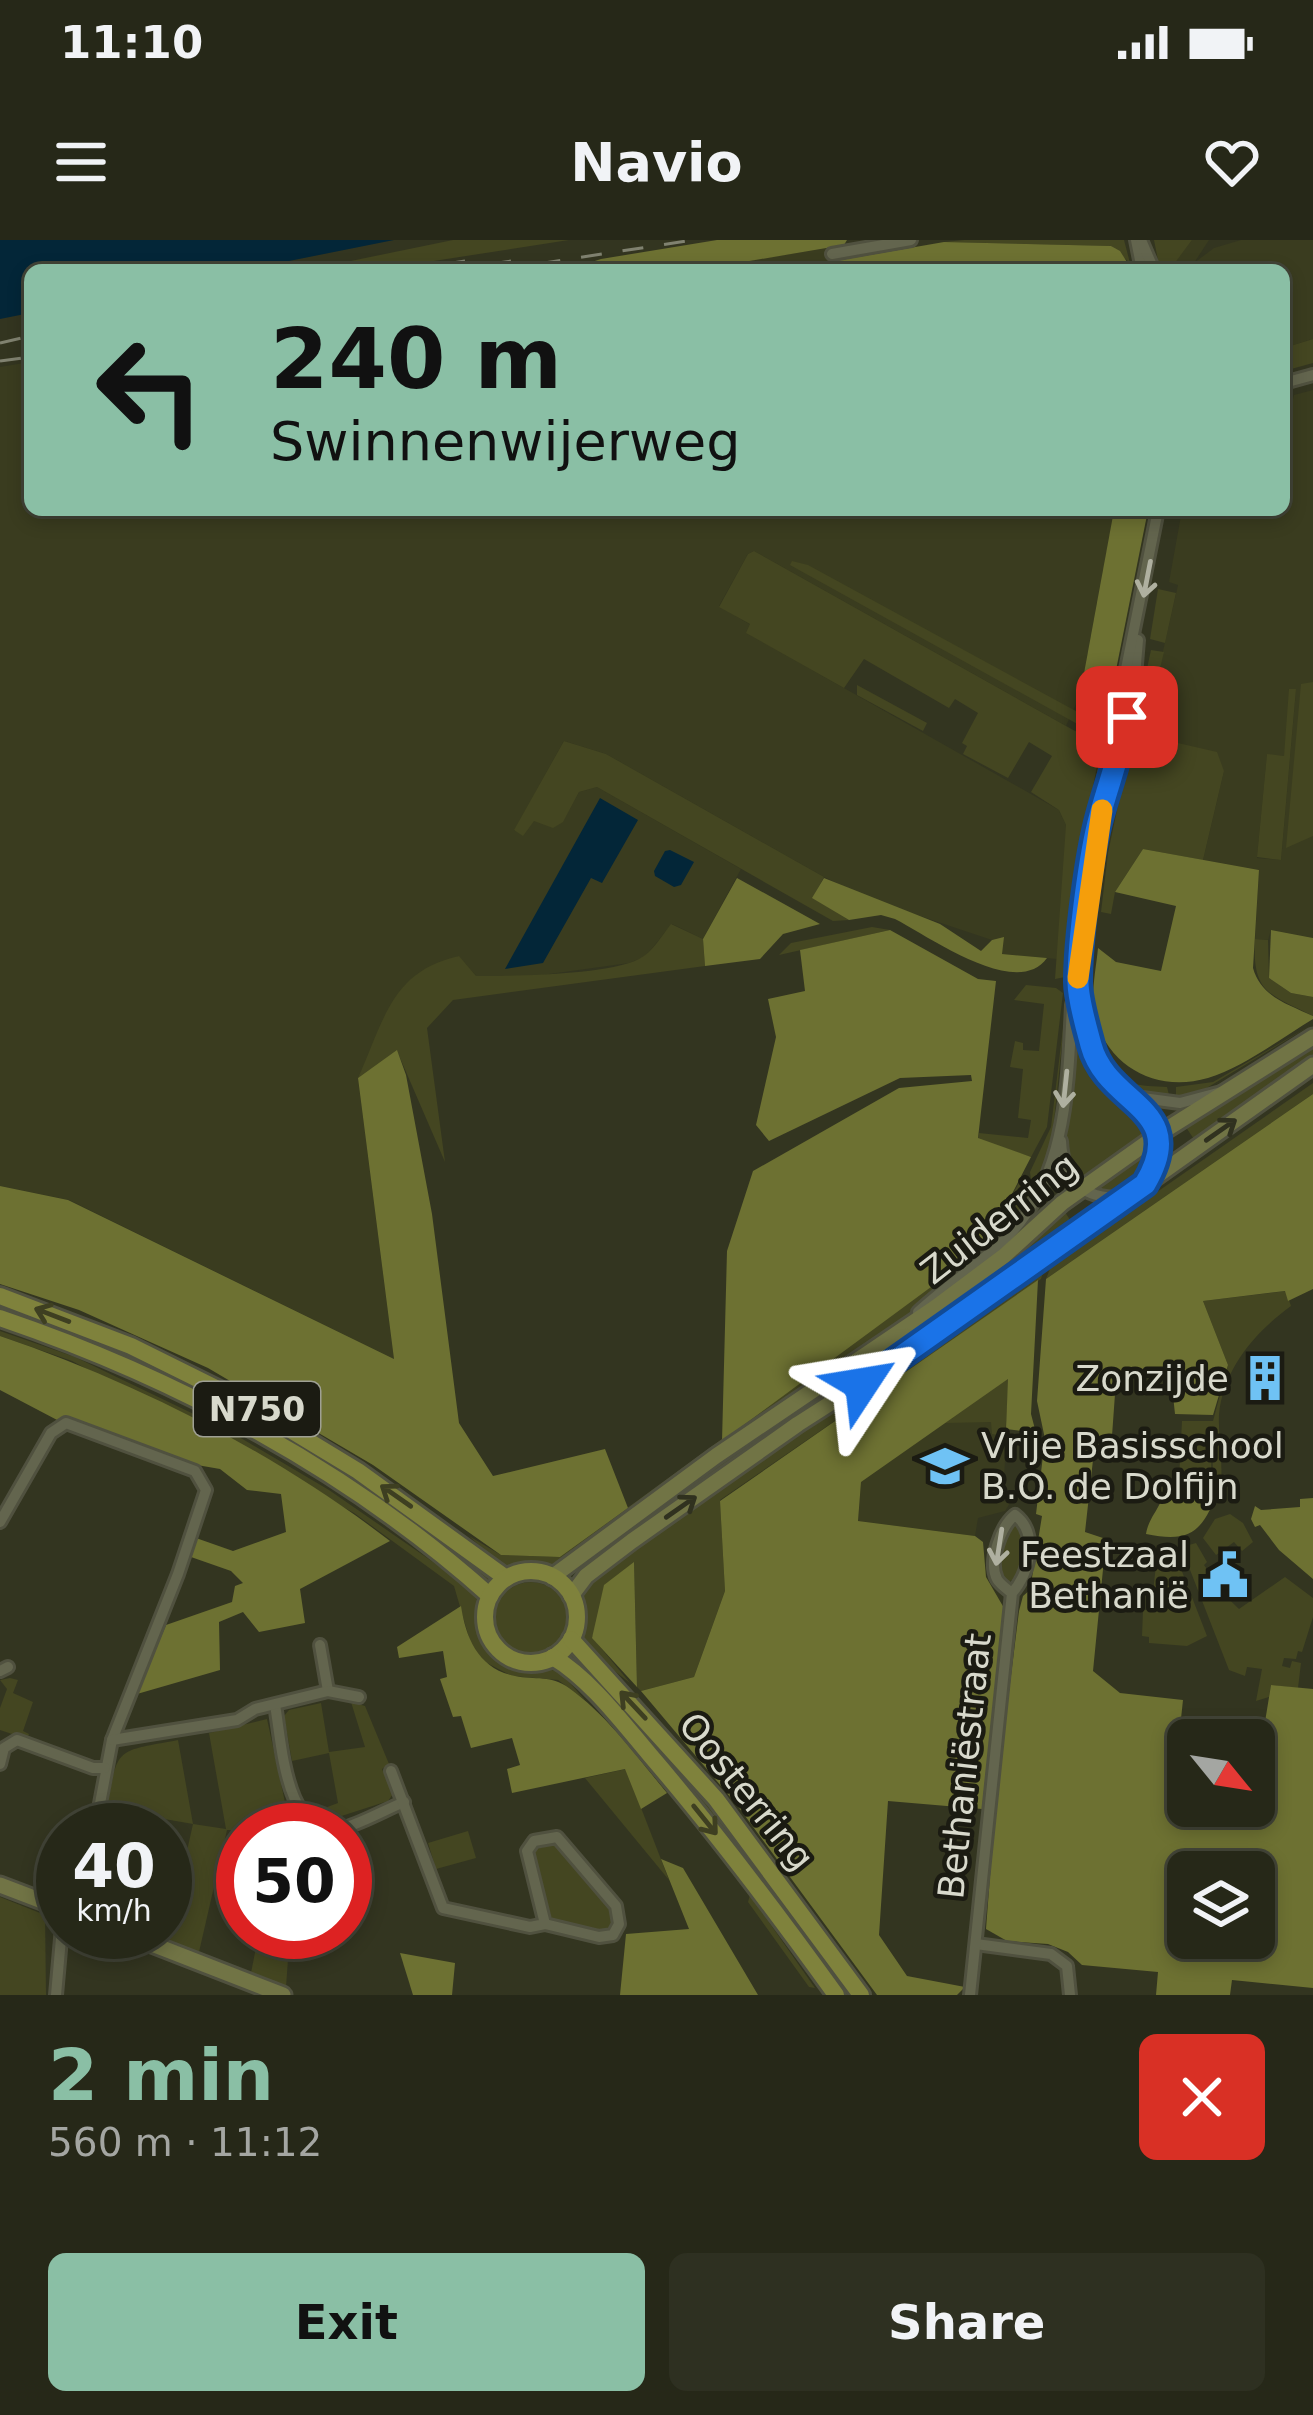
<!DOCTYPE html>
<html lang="en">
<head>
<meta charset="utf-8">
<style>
  body { margin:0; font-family:"DejaVu Sans",sans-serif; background:#2e3021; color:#f1f3f6; height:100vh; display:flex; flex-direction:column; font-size:45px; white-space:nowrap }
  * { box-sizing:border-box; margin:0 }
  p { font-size:39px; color:#a4a6a2 }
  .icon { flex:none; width:66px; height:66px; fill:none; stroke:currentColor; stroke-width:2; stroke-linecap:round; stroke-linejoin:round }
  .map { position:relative; height:1755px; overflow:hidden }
  .panel { display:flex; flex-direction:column; background:#262818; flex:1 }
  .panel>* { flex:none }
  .hud { position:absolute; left:24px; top:24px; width:1266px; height:252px; border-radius:18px; box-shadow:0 6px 18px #0003,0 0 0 3px #424437; background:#8abfa5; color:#111; overflow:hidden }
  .needle { width:78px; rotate:120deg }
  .controls { position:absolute; left:1167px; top:1479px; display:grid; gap:24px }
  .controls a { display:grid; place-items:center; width:108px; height:108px; border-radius:18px; background:#262818; box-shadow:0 6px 18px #0003,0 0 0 3px #424437; font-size:60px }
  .speed { position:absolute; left:36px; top:1563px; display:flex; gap:24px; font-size:60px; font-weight:700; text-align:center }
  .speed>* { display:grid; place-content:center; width:156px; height:156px; border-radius:50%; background:#262818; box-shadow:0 6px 18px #0003,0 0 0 3px #424437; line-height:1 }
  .speed small { font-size:30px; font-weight:400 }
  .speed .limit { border:18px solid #d22; background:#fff; color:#111 }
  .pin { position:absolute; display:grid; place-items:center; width:102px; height:102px; color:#fff; margin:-51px; border-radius:24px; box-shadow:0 6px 18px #0006 }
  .me { position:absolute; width:132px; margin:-66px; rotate:57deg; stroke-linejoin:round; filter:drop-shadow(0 0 9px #0008) }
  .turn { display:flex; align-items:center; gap:42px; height:252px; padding:0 48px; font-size:54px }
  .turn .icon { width:156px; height:156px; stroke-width:2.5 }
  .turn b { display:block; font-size:84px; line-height:102px }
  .round { display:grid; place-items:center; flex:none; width:126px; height:126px; border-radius:18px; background:#2e3021 }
  .overview { display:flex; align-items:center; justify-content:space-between; height:204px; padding:0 48px }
  h1 { font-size:72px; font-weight:700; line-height:90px; color:#8abfa5 }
  .primary-button { display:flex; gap:24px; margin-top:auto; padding:24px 48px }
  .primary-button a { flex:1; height:138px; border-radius:18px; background:#8abfa5; color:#111; font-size:48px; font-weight:700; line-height:138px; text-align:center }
  .primary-button a+a { background:#2e3021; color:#f1f3f6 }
  .status { display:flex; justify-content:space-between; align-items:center; height:84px; padding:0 60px; background:#262818; direction:ltr }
  .status svg { height:33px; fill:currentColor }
  header { display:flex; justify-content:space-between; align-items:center; height:156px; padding:0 48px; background:#262818; font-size:54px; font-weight:700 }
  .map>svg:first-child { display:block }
  .built { fill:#3a3c1f; fill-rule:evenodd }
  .green { fill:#444621 }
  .forest { fill:#6d7132; fill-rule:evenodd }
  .water { fill:#032638 }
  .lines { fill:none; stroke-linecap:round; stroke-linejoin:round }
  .street-casing { stroke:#50513f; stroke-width:16 }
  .secondary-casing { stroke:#50513f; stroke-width:21 }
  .primary-casing { stroke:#50513f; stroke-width:22 }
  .street { stroke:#63654e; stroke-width:10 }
  .secondary { stroke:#717445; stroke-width:15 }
  .primary { stroke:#7f823c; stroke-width:16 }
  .rail { stroke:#808270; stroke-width:3; stroke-dasharray:21 21; stroke-linecap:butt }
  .oneway { stroke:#afb0a0 }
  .oneway2 { stroke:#30311f }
  .oneway3 { stroke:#3e3f21 }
  .route-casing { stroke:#114b97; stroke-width:30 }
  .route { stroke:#1a73e8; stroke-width:21 }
  .slow { stroke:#f59e0b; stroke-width:21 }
  .labels { text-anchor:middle; stroke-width:9; stroke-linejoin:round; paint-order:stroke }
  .shield { fill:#1b1b12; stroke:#9fa094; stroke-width:3 }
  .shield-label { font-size:33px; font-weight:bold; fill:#d8d9cc }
  .street-label { font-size:36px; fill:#d8d9cc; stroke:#1b1b12 }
  .poi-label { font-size:36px; fill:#d8d9cc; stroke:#1b1b12; text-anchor:end }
</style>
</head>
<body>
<div class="status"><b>11:10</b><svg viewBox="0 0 49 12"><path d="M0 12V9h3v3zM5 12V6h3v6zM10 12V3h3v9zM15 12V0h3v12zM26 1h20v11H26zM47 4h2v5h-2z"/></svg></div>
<header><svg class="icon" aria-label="menu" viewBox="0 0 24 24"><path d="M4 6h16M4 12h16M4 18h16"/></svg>Navio<svg class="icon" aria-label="heart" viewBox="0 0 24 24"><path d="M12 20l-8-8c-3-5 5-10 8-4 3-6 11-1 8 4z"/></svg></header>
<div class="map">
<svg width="1313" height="1755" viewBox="0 0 1313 1755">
  <rect width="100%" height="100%" fill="#333520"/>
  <g class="built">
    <polygon points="1192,0 1209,0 1194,23 1214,8 1241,0 1313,0 1313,99 1284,108 1284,30 1175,30 1173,24"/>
    <polygon points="844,5 870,30 697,30 729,24"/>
    <polygon points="30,122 30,270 1114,270 1080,455 1066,486 754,311 748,314 719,366 751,385 747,393 1059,570 1066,585 1067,600 1057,719 1001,714 1003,698 992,700 875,661 824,637 606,514 564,501 514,591 534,581 563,581 579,552 597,547 741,629 703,699 672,684 645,717 629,723 535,736 476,736 458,716 358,838 394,1119 69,960 0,946 0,127"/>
    <path d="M1313,150V698L1271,690L1268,700L1255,699L1259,630L1203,620L1224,531L1155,498L1157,488L1146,486L1178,345L1169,342L1182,270H1284V167L1292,163L1294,155ZM1296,449L1281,620L1257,618L1267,515L1284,516Z"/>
    <polygon points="1009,1138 1003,1261 1010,1263 1005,1271 978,1278 975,1296 858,1281 861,1241"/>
  </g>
  <g class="green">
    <polygon points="453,0 569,0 376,30 307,30"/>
    <polygon points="964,0 1124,0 1130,23 1111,6 944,2"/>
    <polygon points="1154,0 1192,0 1174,24 1175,30 1160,30"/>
    <polygon points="1313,99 1313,123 1284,131 1284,108"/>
    <polygon points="754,311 1075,491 1093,496 1099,516 1079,617 1065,737 1055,739 1066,585 1059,570 1031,552 1052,516 1029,502 1008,538 963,514 967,506 962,503 978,473 955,459 949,468 864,419 844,448 746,393 750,384 719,367 748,314"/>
    <polygon points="792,321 808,325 1096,482 1096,488 1081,486 790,325"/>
    <polygon points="1158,349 1176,353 1165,403 1150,399"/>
    <polygon points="1151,410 1164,412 1148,477 1137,475"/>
    <polygon points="1313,442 1313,596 1286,608 1301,444"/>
    <polygon points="857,445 927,483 923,491 857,455"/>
    <polygon points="1289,449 1296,449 1281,620 1257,617 1267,514 1284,516"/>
    <polygon points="1135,484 1158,487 1156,498 1217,512 1224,531 1203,620 1143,609 1115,652 1111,674 1101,672 1108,613"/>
    <polygon points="564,501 606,514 824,637 813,658 849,680 833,681 597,547 579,552 563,582 553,588 534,581 523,596 514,590"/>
    <polygon points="1122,520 1097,670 1092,668 1106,571"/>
    <path d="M1092,675L1097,676C1094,722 1076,819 1130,842C1141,847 1155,846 1167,847L1170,859C1155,857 1138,855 1125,846C1072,812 1086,727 1092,675Z"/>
    <path d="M671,684L703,699L705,726L453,760L427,788L445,922L397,811L358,838C384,781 391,731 459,716L476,736C514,736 608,735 639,719C653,712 662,695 671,684Z"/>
    <polygon points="872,687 890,690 779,715 791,703"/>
    <path d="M1255,699L1268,700L1269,738L1291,753L1313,757V776C1269,754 1252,753 1255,699Z"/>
    <polygon points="1026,745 1056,748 1063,753 1047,887 1031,917 978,899 979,893 1028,898 1031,880 1018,878 1023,829 1010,827 1015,801 1023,803 1023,810 1039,811 1044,764 1014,760"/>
    <polygon points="1067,755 1052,901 1039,948 1031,940 1030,932 1051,887"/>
    <path d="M1078,783C1088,799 1086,820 1098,838C1116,862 1135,865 1154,893L1082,945L1073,935L1066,911L1074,789Z"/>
    <polygon points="1313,784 1200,852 1176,860 1176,847 1213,842"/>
    <polygon points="1313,806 1313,819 1196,902 1183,883 1229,862"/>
    <polygon points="1313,843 1313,854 1046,1039 1051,1026"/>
    <path d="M1155,901C1150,944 1127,959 1086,950Z"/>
    <polygon points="1023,935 1036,952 1001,999 925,1062 556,1328 503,1328 469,1296 501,1315 560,1317 984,1008"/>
    <path d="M1063,969L1074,986L596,1323L591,1315C670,1253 756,1201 838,1141C914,1085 988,1026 1063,969Z"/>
    <polygon points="1081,995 1082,998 1045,1026 1041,1039 720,1260 725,1351 694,1437 641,1451 637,1447 634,1323 592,1397 630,1443 604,1423 582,1399 581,1355 586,1344"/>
    <path d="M1286,1051L1291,1066C1255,1092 1223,1129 1219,1175C1218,1198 1223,1220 1221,1242L1213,1245L1212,1185L1211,1240L1179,1239L1182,1181H1213L1228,1125L1203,1061Z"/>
    <polygon points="0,1063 142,1118 256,1175 413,1276 492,1341 487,1344 355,1245 0,1073"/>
    <path d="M0,1091L75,1117L229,1191L329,1250L475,1351C479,1365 474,1377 478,1391C490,1440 528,1422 560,1432L585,1460L558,1440L512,1436L485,1422L472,1408L454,1346L354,1273L72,1121L0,1096Z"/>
    <polygon points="1009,1138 1005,1196 992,1194 991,1182 945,1183"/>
    <polygon points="1230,1274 1243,1283 1253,1302 1242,1311 1234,1302 1216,1315 1203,1298 1215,1279"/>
    <polygon points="1016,1282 1024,1294 1018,1337 1008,1342 999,1331 1005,1291"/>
    <polygon points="1196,1303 1207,1322 1204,1325 1209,1332 1206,1337 1239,1369 1285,1337 1313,1358 1313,1377 1302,1412 1298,1411 1296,1419 1284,1418 1282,1426 1290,1428 1292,1421 1301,1423 1298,1448 1271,1445 1269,1457 1256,1461 1262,1429 1247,1427 1245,1436 1229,1430 1185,1317 1189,1305"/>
    <polygon points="1161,1305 1176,1316 1207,1396 1187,1406 1149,1403 1149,1397 1142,1396 1143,1370 1151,1370 1157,1316 1150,1314 1152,1308"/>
    <circle cx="531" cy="1378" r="36"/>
    <polygon points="581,1420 680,1526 816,1703 809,1708 575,1426"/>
    <polygon points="10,1438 18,1440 13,1453 33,1462 23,1491 29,1494 27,1499 0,1490 0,1468 7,1449 0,1440"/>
    <polygon points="351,1462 365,1466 389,1524 382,1529 393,1554 388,1561 326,1581 314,1572 338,1563 329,1513 292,1521 284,1476 289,1470 321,1463 329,1512 365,1507"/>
    <path d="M267,1479L288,1576L310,1590H227L199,1712L167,1700L193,1584L107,1569C118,1506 115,1512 178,1500L193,1584L226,1589L209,1493Z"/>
    <polygon points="626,1529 669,1640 585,1538"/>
    <polygon points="468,1591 476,1618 436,1629 428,1603"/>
    <polygon points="554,1600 615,1671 615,1686 605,1694 553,1683 532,1611 539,1604"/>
    <polygon points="750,1655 815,1748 809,1747 748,1662"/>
    <polygon points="0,1657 45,1675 46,1755 0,1755"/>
    <polygon points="259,1692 290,1692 286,1747 251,1733"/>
  </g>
  <g class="forest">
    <polygon points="717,0 847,0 844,5 697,30 567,30 601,19"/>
    <polygon points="944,2 1111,6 1120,11 1132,30 825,28 829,22"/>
    <polygon points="1114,270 1148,270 1113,445 1099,468 1081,462 1080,455"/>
    <path d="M1143,609L1259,630L1253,728C1261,757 1288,764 1313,776V779C1280,799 1244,827 1208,838C1159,852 1113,830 1096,782C1089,761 1096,730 1098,708L1116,722L1161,731L1176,666L1115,652Z"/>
    <polygon points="737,638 820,684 783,694 760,719 705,726 703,699"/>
    <path d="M824,638L940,684L981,711L992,700L1004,697L1002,714L1047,718C1017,760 930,697 895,679L881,675L849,680L812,658Z"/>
    <polygon points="890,690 978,739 996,741 978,898 1031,917 984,1008 722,1201 727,1011 753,931 899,848 972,841 971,835 900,838 769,901 756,885 776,797 768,759 805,751 800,710"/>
    <polygon points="1271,690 1313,698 1313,757 1291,753 1269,738"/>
    <polygon points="397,810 406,835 432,974 459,1183 493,1236 605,1209 628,1268 560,1317 501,1315 373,1225 208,1128 79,1070 0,1044 0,946 68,960 394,1119 358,838"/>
    <path d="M1313,854V1049L1288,1061L1285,1051L1203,1061L1228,1125L1213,1175L1175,1174L1170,1128L1116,1140L1111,1210L1093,1220L1085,1292L1106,1299L1093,1431L1120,1453L1183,1460L1180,1488L1200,1500H1188V1566H1254V1517L1264,1488L1271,1445L1313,1449V1748L1232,1740L1230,1755H1156L1158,1732L1082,1725L1068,1712L1048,1704L1007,1701L986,1689L996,1557L1019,1371L1023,1356L1030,1350L1042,1276L1036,1274L1045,1199L1037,1161L1046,1039ZM1188,1632H1254V1698H1188Z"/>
    <polygon points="1038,1040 1031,1174 1036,1193 1006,1189 1008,1139 861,1242 858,1281 975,1296 983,1302 986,1337 1004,1368 982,1569 888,1561 879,1695 907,1736 965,1747 957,1755 877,1755 737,1565 641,1451 694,1437 725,1351 720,1261"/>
    <path d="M0,1096C138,1143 274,1212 390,1301L300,1349L305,1383L259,1392L243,1372L219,1382L220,1430L137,1454L166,1385L232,1362L235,1346L243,1343L231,1331L191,1317L196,1298L233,1311L286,1292L281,1254L247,1250L220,1229L197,1225L72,1180L59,1181L0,1150Z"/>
    <path d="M1166,1243L1220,1247C1203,1289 1194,1304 1146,1294C1149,1275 1164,1266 1166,1243Z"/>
    <polygon points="1313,1258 1313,1339 1279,1310 1260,1285 1255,1287 1251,1279 1255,1266 1261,1270 1300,1267 1300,1259"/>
    <polygon points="634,1322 637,1447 592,1398 604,1345"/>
    <path d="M461,1366C466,1399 479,1429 515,1436C535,1440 552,1435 569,1448C608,1476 637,1517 667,1553L641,1569L625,1529L512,1553L507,1529L520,1525L512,1498L471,1508L461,1476L453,1477L440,1439L447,1437L443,1411L399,1418L397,1407Z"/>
    <polygon points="661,1619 683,1628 758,1755 620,1755 626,1694 689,1689"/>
    <polygon points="400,1713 455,1723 452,1755 413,1755"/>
  </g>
  <g class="water">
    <polygon points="0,0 394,0 244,30 30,30 30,73 0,79"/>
    <polygon points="600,558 638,580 602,643 591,638 543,723 505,729"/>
    <polygon points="670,610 694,622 681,645 674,647 655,636 654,631 665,611"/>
  </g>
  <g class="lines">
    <defs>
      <g id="street">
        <polyline points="1136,0 1142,30"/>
        <polyline points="1141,0 1154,30"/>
        <polyline points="832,14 911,0"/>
        <polyline points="1284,143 1313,135"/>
        <path d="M1104,563C1123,511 1135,455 1138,400"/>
        <path d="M1077,746C1087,771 1086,798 1097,821C1121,868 1187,874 1147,941"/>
        <polyline points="1135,857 1180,863 1225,851"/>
        <path d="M1061,901C1063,942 1083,959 1124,958"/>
        <path d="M918,1072C945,1047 977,1026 1004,1000C1067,940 1068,846 1072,765L1077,746L1099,563L1158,270"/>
        <polyline points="0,1282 51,1193 66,1183 195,1231 206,1250 178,1334 112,1500 95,1590"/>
        <polyline points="320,1405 328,1451"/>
        <polyline points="0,1431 8,1427"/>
        <path d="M275,1465C282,1503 285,1603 344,1588C364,1582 385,1570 404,1562"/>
        <polyline points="112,1500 237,1480 255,1469 328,1451 359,1457"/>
        <polyline points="0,1524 4,1508 17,1500 93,1528 105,1528"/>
        <polyline points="391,1531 443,1668 530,1687 545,1684 599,1697 613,1695 619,1684 616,1666 557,1597 534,1601 527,1611 545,1684"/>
        <polyline points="976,1704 1051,1714 1067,1726 1070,1755"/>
        <polyline points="56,1755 63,1676"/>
        <path d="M970,1755L1012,1353C1030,1333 1039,1293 1015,1275C1001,1286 988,1321 997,1339C999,1343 1009,1351 1012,1353"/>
      </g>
      <g id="secondary">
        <polyline points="552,1337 716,1216 936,1067 1004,1016 1062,963 1159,894 1313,797"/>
        <polyline points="571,1356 586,1336 632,1301 798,1184 901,1118 1313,825"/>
        <polyline points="0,1645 63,1669"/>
        <polyline points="121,1692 283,1755"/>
      </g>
      <g id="primary">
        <polyline points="0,1056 131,1106 246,1163 358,1231 506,1338"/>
        <path d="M0,1078C177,1138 351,1231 490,1356"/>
        <circle cx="531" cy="1377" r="46"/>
        <polyline points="571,1399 716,1559 861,1755"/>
        <path d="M553,1417C590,1439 622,1482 650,1515C716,1592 777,1673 836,1755"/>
      </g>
    </defs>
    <use href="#street" class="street-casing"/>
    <use href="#secondary" class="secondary-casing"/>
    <use href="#primary" class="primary-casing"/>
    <use href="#street" class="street"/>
    <use href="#secondary" class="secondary"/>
    <use href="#primary" class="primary"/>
    <g class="rail">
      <polyline points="408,30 465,21"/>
      <polyline points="453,30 511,21"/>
      <polyline points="498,30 693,0"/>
      <polyline points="0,103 30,96"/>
      <polyline points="0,121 30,117"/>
    </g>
  </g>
  <defs><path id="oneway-shaft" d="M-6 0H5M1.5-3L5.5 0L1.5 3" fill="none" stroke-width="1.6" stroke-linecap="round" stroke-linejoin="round" transform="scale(3)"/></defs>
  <g class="oneway">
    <use href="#oneway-shaft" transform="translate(1147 339) rotate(101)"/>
    <use href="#oneway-shaft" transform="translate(1065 849) rotate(96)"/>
    <use href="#oneway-shaft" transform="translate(999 1307) rotate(99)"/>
  </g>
  <g class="oneway2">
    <use href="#oneway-shaft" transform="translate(1221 890) rotate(-35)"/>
    <use href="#oneway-shaft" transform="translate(681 1267) rotate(-35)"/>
  </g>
  <g class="oneway3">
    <use href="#oneway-shaft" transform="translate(52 1075) rotate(-159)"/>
    <use href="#oneway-shaft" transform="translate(396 1256) rotate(-145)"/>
    <use href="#oneway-shaft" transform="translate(633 1465) rotate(-133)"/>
    <use href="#oneway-shaft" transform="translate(705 1580) rotate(51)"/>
  </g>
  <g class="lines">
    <defs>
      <path id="route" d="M862,1144L1145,944C1191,867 1107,866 1091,805C1086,786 1078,760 1078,742C1078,702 1089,614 1100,575C1109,542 1121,511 1127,477"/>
    </defs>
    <use href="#route" class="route-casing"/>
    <use href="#route" class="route"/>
    <polyline class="slow" points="1078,738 1102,570"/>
  </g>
  <defs>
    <symbol id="building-bare" viewBox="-9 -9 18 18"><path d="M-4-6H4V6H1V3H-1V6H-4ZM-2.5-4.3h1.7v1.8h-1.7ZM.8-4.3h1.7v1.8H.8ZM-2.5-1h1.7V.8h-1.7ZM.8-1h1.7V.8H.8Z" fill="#6fc2f4" stroke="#1b1b12" stroke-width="2.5" paint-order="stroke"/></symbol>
    <symbol id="school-bare" viewBox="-9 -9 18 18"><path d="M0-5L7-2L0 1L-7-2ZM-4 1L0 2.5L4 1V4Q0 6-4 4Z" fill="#6fc2f4" stroke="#1b1b12" stroke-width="2.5" paint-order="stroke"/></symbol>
    <symbol id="civic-bare" viewBox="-9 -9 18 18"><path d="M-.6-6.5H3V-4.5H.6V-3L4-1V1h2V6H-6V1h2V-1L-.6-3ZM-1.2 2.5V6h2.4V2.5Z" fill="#6fc2f4" stroke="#1b1b12" stroke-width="2.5" paint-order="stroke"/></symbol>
  </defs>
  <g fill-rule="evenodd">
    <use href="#building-bare" x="1232" y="1105" width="66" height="66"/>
    <use href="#school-bare" x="912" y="1193" width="66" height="66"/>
    <use href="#civic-bare" x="1192" y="1302" width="66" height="66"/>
  </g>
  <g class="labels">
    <rect class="shield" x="194" y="1142" width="126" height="54" rx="9"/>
    <g class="shield-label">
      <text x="257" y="1181">N750</text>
    </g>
    <g class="street-label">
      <text transform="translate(999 978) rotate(-38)" y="13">Zuiderring</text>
      <text transform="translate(964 1526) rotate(-84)" y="13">Bethaniëstraat</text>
      <text transform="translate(747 1551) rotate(51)" y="13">Oosterring</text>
    </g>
    <g class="poi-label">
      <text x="1229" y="1151">Zonzijde</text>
      <text x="981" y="1218" text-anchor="start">Vrije Basisschool<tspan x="981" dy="41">B.O. de Dolfijn</tspan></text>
      <text x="1189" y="1327">Feestzaal<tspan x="1189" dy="41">Bethanië</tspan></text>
    </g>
  </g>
</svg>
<div class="controls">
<a><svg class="needle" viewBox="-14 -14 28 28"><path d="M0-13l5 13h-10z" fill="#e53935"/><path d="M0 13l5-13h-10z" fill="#a4a6a2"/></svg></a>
<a><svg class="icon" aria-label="layers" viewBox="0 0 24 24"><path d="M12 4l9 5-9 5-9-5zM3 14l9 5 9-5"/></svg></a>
</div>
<div class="speed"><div>40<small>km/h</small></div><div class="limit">50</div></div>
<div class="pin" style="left:1127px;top:477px;background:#d93025"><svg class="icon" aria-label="arrive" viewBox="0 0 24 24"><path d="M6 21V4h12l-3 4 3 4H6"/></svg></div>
<svg class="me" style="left:862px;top:1144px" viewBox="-20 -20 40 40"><path d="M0-17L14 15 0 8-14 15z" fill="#1a73e8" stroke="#fff" stroke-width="4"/></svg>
<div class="hud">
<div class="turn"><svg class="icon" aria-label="left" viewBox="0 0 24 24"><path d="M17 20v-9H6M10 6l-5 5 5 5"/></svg><div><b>240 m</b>Swinnenwijerweg</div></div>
</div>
</div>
<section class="panel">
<div class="overview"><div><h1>2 min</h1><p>560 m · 11:12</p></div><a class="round" style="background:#d93025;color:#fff"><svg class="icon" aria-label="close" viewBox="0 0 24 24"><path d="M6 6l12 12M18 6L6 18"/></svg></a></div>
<div class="primary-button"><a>Exit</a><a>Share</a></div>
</section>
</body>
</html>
